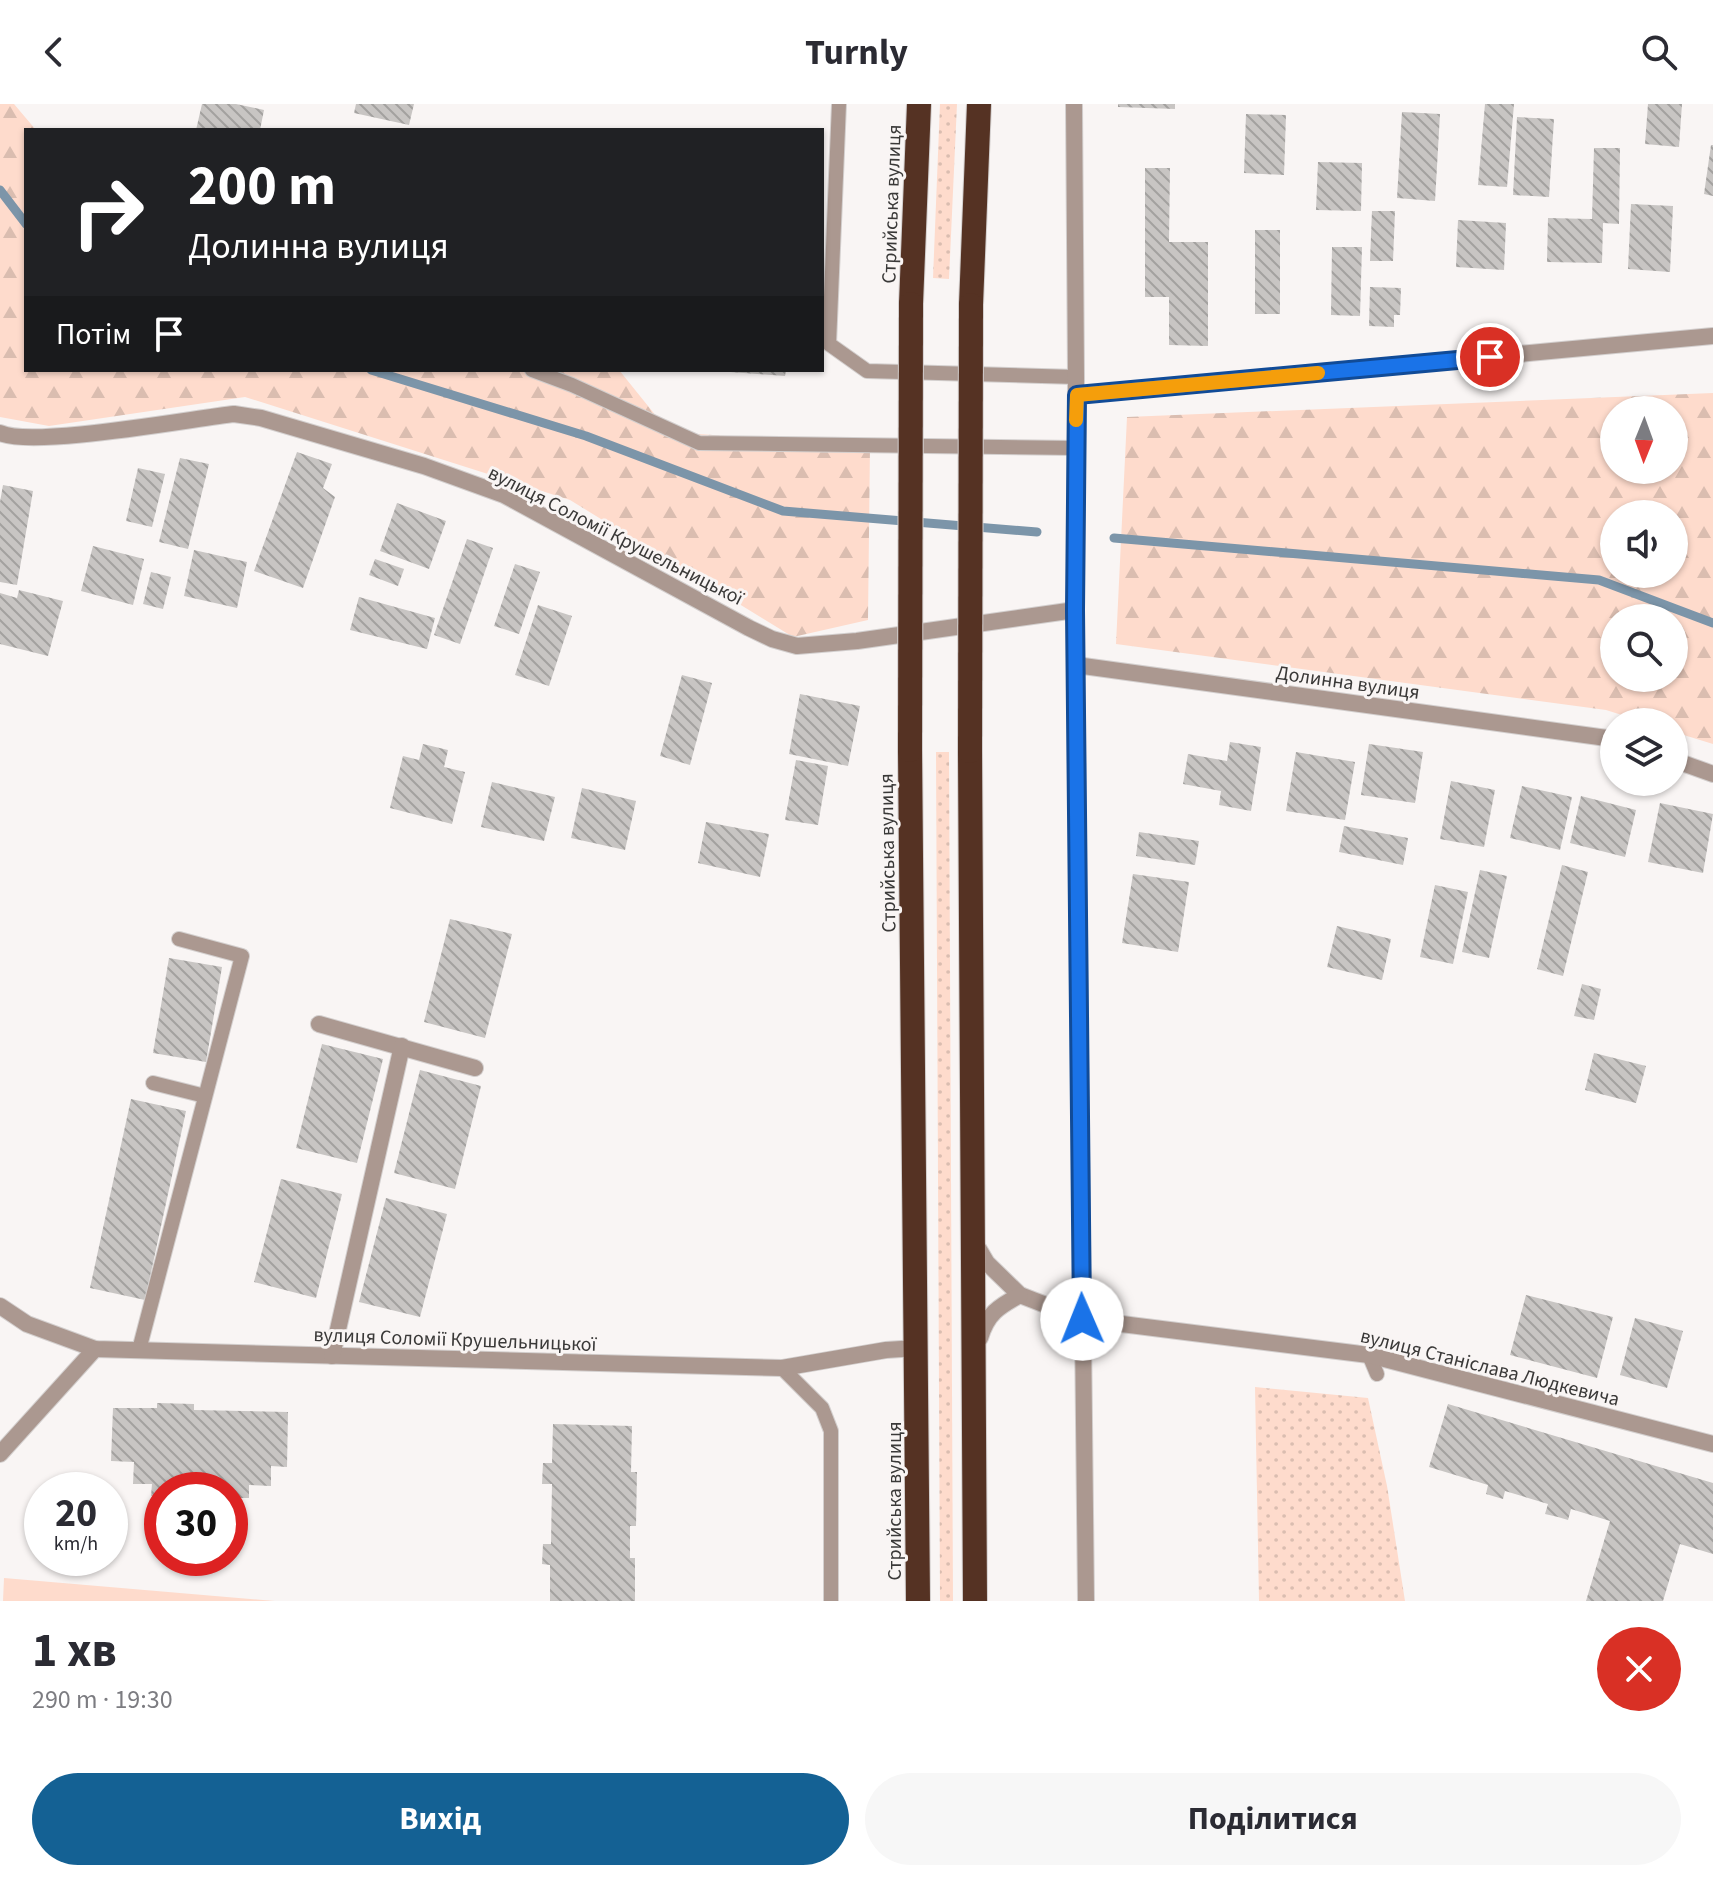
<!DOCTYPE html>
<html lang="uk">
<head>
<meta charset="utf-8">
<style>
  body { margin:0; font-family:"Source Sans 3",sans-serif; background:#f7f7f7; color:#2b2b33; height:100vh; display:flex; flex-direction:column; font-size:30px; white-space:nowrap }
  * { box-sizing:border-box; margin:0 }
  p { font-size:26px; color:#7c7c81 }
  .icon { flex:none; width:44px; height:44px; fill:none; stroke:currentColor; stroke-width:2; stroke-linecap:round; stroke-linejoin:round }
  .map { position:relative; height:1497px; overflow:hidden }
  .panel { display:flex; flex-direction:column; background:#fff; flex:1 }
  .panel>* { flex:none }
  .banner { position:absolute; left:24px; top:24px; width:800px; height:244px; border-radius:0px; box-shadow:0 2px 6px #0004; background:#202124; color:#fff; overflow:hidden }
  .needle { width:52px; rotate:181deg }
  .tools { position:absolute; left:1600px; top:292px; display:grid; gap:16px }
  .tools a { display:grid; place-items:center; width:88px; height:88px; border-radius:50%; background:#fff; box-shadow:0 2px 6px #0004; font-size:40px }
  .speed { position:absolute; left:24px; top:1368px; display:flex; gap:16px; font-size:40px; font-weight:700; text-align:center }
  .speed>* { display:grid; place-content:center; width:104px; height:104px; border-radius:50%; background:#fff; box-shadow:0 2px 6px #0004; line-height:1 }
  .speed small { font-size:20px; font-weight:400 }
  .speed .limit { border:12px solid #d22; background:#fff; color:#111 }
  .pin { position:absolute; display:grid; place-items:center; width:68px; height:68px; color:#fff; margin:-34px; border:4px solid #fff; border-radius:50%; box-shadow:0 2px 8px #0007 }
  .me { position:absolute; width:88px; margin:-44px; rotate:359deg; stroke-linejoin:round; filter:drop-shadow(0 0 6px #0008) }
  .turn { display:flex; align-items:center; gap:28px; height:168px; padding:0 32px; font-size:36px }
  .turn .icon { width:104px; height:104px; stroke-width:2.5 }
  .turn b { display:block; font-size:56px; line-height:68px }
  .then { display:flex; align-items:center; height:76px; padding:0 32px; background:#0003; gap:16px; font-size:30px }
  .round { display:grid; place-items:center; flex:none; width:84px; height:84px; border-radius:42px; background:#f7f7f7 }
  .headline { display:flex; align-items:center; justify-content:space-between; height:136px; padding:0 32px }
  h1 { font-size:48px; font-weight:700; line-height:60px }
  .cta { display:flex; gap:16px; margin-top:auto; padding:16px 32px }
  .cta a { flex:1; height:92px; border-radius:48px; background:#146194; color:#fff; font-size:32px; font-weight:700; line-height:92px; text-align:center }
  .cta a+a { background:#f7f7f7; color:#2b2b33 }
  header { display:flex; justify-content:space-between; align-items:center; height:104px; padding:0 32px; background:#fff; font-size:36px; font-weight:700 }
  .map>svg:first-child { display:block }
  .grass { fill:url(#grass-dots) }
  .forest { fill:url(#forest-firs); fill-rule:evenodd }
  .garden { fill:#fedbcc }
  .lines { fill:none; stroke-linecap:round; stroke-linejoin:round }
  .stream { stroke:#7c95a9; stroke-width:9 }
  .building { fill:url(#building-back-hatch) }
  .lane-casing { stroke:#d3cfce; stroke-width:16 }
  .street-casing { stroke:#d3cfce; stroke-width:18 }
  .highway-casing { stroke:#d3cfce; stroke-width:26 }
  .lane { stroke:#ab9890; stroke-width:14 }
  .street { stroke:#ab9890; stroke-width:16 }
  .highway { stroke:#553223; stroke-width:24 }
  .highway-bridge-casing { stroke:#d3cfce; stroke-width:26; stroke-linecap:butt }
  .highway-bridge { stroke:#553223; stroke-width:24 }
  .route-casing { stroke:#114b97; stroke-width:20 }
  .route { stroke:#1a73e8; stroke-width:14 }
  .slow { stroke:#f59e0b; stroke-width:14 }
  .labels { text-anchor:middle; stroke-width:6; stroke-linejoin:round; paint-order:stroke }
  .street-label { font-size:20px; fill:#3a3938; stroke:#f9f5f4 }
</style>
</head>
<body>
<header><svg class="icon" aria-label="back" viewBox="0 0 24 24"><path d="M15 5l-7 7 7 7"/></svg>Turnly<svg class="icon" aria-label="search" viewBox="0 0 24 24"><circle cx="10" cy="10" r="6"/><path d="M15 15l6 6"/></svg></header>
<div class="map">
<svg width="1713" height="1497" viewBox="0 0 1713 1497">
  <defs>
    <pattern id="grass-dots" width="8" height="8" patternUnits="userSpaceOnUse" patternTransform="scale(2)"><rect width="8" height="8" fill="#fedbcc"/><path d="M2 2h.1M6 6h.1" fill="none" stroke="#dabdb0" stroke-width="1.8" stroke-linecap="round"/></pattern>
    <pattern id="forest-firs" width="22" height="20" patternUnits="userSpaceOnUse" patternTransform="scale(2)"><rect width="22" height="20" fill="#fedbcc"/><path d="M5 1l3.5 6h-7zM16 11l3.5 6h-7z" fill="#dabdb0"/></pattern>
    <pattern id="building-back-hatch" width="6" height="6" patternUnits="userSpaceOnUse" patternTransform="scale(2)"><rect width="6" height="6" fill="#c8c5c3"/><path d="M-1 5l2 2M0 0l6 6M5-1l2 2" fill="none" stroke="#a3a19f"/></pattern>
  </defs>
  <rect width="100%" height="100%" fill="#f9f5f4"/>
  <g class="grass">
    <polygon points="940,0 957,0 949,175 933,174"/>
    <polygon points="936,648 949,648 953,1497 940,1497"/>
    <polygon points="1255,1283 1368,1294 1387,1382 1405,1497 1259,1497"/>
  </g>
  <g class="forest">
    <polygon points="0,0 14,0 36,26 26,26 26,266 619,266 669,328 870,342 868,516 793,533 570,396 245,293 49,322 0,313"/>
    <path d="M1713,289V640L1674,628V618H1644L1606,606L1116,540L1127,313ZM1614,306H1674V366H1614ZM1614,410H1674V470H1614ZM1614,514H1674V574H1614Z"/>
  </g>
  <polygon class="garden" points="4,1474 275,1497 3,1497"/>
  <g class="lines">
    <g class="stream">
      <polyline points="0,86 26,120"/>
      <polyline points="371,266 586,332 783,407 1037,428"/>
      <polyline points="1114,434 1599,476 1713,519"/>
    </g>
  </g>
  <g class="building">
    <polygon points="202,0 236,0 264,6 260,26 196,26"/>
    <polygon points="356,0 414,0 409,21 354,9"/>
    <polygon points="1118,0 1175,0 1175,5 1118,3"/>
    <polygon points="1485,0 1514,0 1507,83 1478,81"/>
    <polygon points="1648,0 1682,0 1679,43 1645,40"/>
    <polygon points="1402,8 1440,10 1435,97 1397,94"/>
    <polygon points="1246,10 1286,11 1284,71 1244,69"/>
    <polygon points="1517,13 1554,15 1549,93 1513,91"/>
    <polygon points="1711,41 1713,41 1713,92 1704,90"/>
    <polygon points="1594,44 1620,44 1619,120 1603,119 1602,159 1547,158 1548,114 1592,115"/>
    <polygon points="1318,58 1362,59 1361,107 1316,106"/>
    <polygon points="1145,64 1170,64 1169,138 1208,138 1208,242 1169,241 1169,193 1145,193"/>
    <polygon points="1631,100 1673,102 1670,168 1628,165"/>
    <polygon points="1372,107 1395,107 1393,157 1370,157"/>
    <polygon points="1458,116 1506,119 1504,166 1456,163"/>
    <rect x="1255" y="126" width="25" height="84"/>
    <polygon points="1332,143 1362,143 1360,212 1331,211"/>
    <polygon points="1370,183 1401,184 1400,211 1394,211 1394,223 1369,222"/>
    <polygon points="730,266 786,266 785,272 730,268"/>
    <polygon points="297,348 332,360 323,384 335,393 303,484 254,467"/>
    <polygon points="180,354 209,360 188,445 159,438"/>
    <polygon points="138,364 165,370 152,423 126,417"/>
    <polygon points="3,381 33,387 17,481 0,478 0,398"/>
    <polygon points="397,399 446,417 429,465 380,447"/>
    <polygon points="467,435 493,444 460,540 434,531"/>
    <polygon points="93,442 144,455 133,501 81,487"/>
    <polygon points="194,446 247,458 237,504 184,492"/>
    <polygon points="375,455 404,465 398,482 369,471"/>
    <polygon points="515,460 540,468 519,530 494,522"/>
    <polygon points="151,468 171,473 163,505 143,500"/>
    <polygon points="19,486 63,497 48,552 0,540 0,489 17,494"/>
    <polygon points="359,493 435,514 427,545 350,526"/>
    <polygon points="538,501 572,512 549,582 515,571"/>
    <polygon points="682,571 712,579 690,661 660,652"/>
    <polygon points="800,590 860,602 848,662 789,650"/>
    <polygon points="1230,638 1261,643 1251,707 1219,701 1221,687 1183,680 1188,650 1227,657"/>
    <polygon points="423,640 448,646 444,663 465,668 452,720 390,704 403,652 419,656"/>
    <polygon points="1369,640 1423,648 1415,699 1361,691"/>
    <polygon points="1296,648 1355,658 1345,716 1286,707"/>
    <polygon points="796,656 828,662 818,721 785,716"/>
    <polygon points="1451,677 1495,686 1484,743 1440,735"/>
    <polygon points="492,678 555,693 544,737 481,723"/>
    <polygon points="1522,682 1572,693 1560,746 1510,734"/>
    <polygon points="582,684 636,697 625,746 571,734"/>
    <polygon points="1581,692 1636,706 1625,753 1570,739"/>
    <polygon points="1660,699 1713,710 1703,769 1648,758"/>
    <polygon points="706,718 769,730 760,773 698,759"/>
    <polygon points="1344,722 1408,734 1403,761 1339,748"/>
    <polygon points="1139,728 1199,737 1195,761 1136,752"/>
    <polygon points="1562,761 1588,768 1563,872 1537,865"/>
    <polygon points="1480,766 1507,772 1489,854 1462,848"/>
    <polygon points="1133,770 1189,778 1178,848 1122,839"/>
    <polygon points="1435,781 1468,788 1453,860 1420,853"/>
    <polygon points="450,815 512,830 485,934 424,918"/>
    <polygon points="1337,822 1391,835 1382,876 1327,863"/>
    <polygon points="169,854 222,863 206,958 153,949"/>
    <polygon points="1582,880 1601,885 1594,916 1574,912"/>
    <polygon points="322,940 383,955 357,1059 296,1044"/>
    <polygon points="1594,949 1646,962 1636,999 1585,986"/>
    <polygon points="420,966 481,982 455,1085 394,1069"/>
    <polygon points="131,995 186,1007 145,1196 90,1184"/>
    <polygon points="281,1075 342,1090 316,1194 254,1178"/>
    <polygon points="386,1094 447,1110 420,1213 359,1198"/>
    <polygon points="1526,1191 1613,1213 1597,1274 1510,1251"/>
    <polygon points="1635,1214 1683,1227 1667,1284 1620,1271"/>
    <polygon points="157,1299 194,1300 194,1306 288,1308 287,1363 271,1362 271,1382 249,1381 249,1394 230,1394 230,1386 212,1385 162,1386 162,1392 151,1392 152,1380 133,1380 134,1358 111,1357 113,1304 157,1304"/>
    <polygon points="1448,1300 1713,1379 1713,1450 1680,1440 1663,1497 1586,1497 1610,1417 1571,1405 1568,1416 1558,1413 1545,1410 1548,1400 1505,1387 1503,1395 1486,1390 1488,1381 1429,1363"/>
    <polygon points="553,1320 632,1322 631,1368 637,1368 636,1422 630,1422 630,1454 635,1454 635,1497 550,1497 550,1461 542,1460 543,1440 551,1440 552,1380 542,1380 543,1359 552,1359"/>
  </g>
  <g class="lines">
    <defs>
      <g id="lane">
        <polyline points="839,0 829,240 867,267 1076,273"/>
        <polyline points="532,266 572,281 699,339 1076,344"/>
        <polyline points="153,979 205,992"/>
        <polyline points="139,1246 242,852 179,835"/>
        <polyline points="1369,1251 1377,1270"/>
        <polyline points="782,1264 822,1304 831,1327 831,1497"/>
      </g>
      <g id="street">
        <polyline points="1074,0 1076,273 1075,506 1086,1497"/>
        <polyline points="1077,291 1713,232"/>
        <path d="M0,329C32,344 190,315 234,310L261,314L424,362L504,391L749,524L772,535L797,542L857,537L1075,506"/>
        <polyline points="1076,561 1614,635"/>
        <polyline points="1674,656 1713,670"/>
        <polyline points="319,920 475,964"/>
        <polyline points="974,1137 987,1159 1020,1191 1082,1215 1369,1251 1713,1340"/>
        <polyline points="0,1202 27,1220 95,1245 782,1264 886,1246 917,1244"/>
        <path d="M980,1234C987,1210 998,1203 1020,1191"/>
        <polyline points="332,1252 402,942"/>
        <polyline points="0,1350 95,1245"/>
      </g>
      <g id="highway">
        <polyline points="911,200 919,0"/>
        <polyline points="971,201 979,0"/>
        <polyline points="910,646 918,1497"/>
        <polyline points="970,647 975,1497"/>
      </g>
    </defs>
    <use href="#lane" class="lane-casing"/>
    <use href="#street" class="street-casing"/>
    <use href="#highway" class="highway-casing"/>
    <use href="#lane" class="lane"/>
    <use href="#street" class="street"/>
    <use href="#highway" class="highway"/>
    <defs>
      <g id="highway-bridge">
        <polyline points="910,646 911,200"/>
        <polyline points="970,647 971,201"/>
      </g>
    </defs>
    <use href="#highway-bridge" class="highway-bridge-casing"/>
    <use href="#highway-bridge" class="highway-bridge"/>
  </g>
  <g class="lines">
    <defs>
      <polyline id="route" points="1082,1215 1075,506 1077,291 1490,253"/>
    </defs>
    <use href="#route" class="route-casing"/>
    <use href="#route" class="route"/>
    <polyline class="slow" points="1076,316 1077,291 1318,269"/>
  </g>
  <g class="labels">
    <g class="street-label">
      <text transform="translate(891 100) rotate(-88)" y="7">Стрийська вулиця</text>
      <text transform="translate(616 431) rotate(27)" y="7">вулиця Соломії Крушельницької</text>
      <text transform="translate(1348 578) rotate(8)" y="7">Долинна вулиця</text>
      <text transform="translate(887 749) rotate(-91)" y="7">Стрийська вулиця</text>
      <text transform="translate(455 1235) rotate(2)" y="7">вулиця Соломії Крушельницької</text>
      <text transform="translate(1490 1263) rotate(14)" y="7">вулиця Станіслава Людкевича</text>
      <text transform="translate(894 1397) rotate(-90)" y="7">Стрийська вулиця</text>
    </g>
  </g>
</svg>
<div class="tools">
<a><svg class="needle" viewBox="-14 -14 28 28"><path d="M0-13l5 13h-10z" fill="#e53935"/><path d="M0 13l5-13h-10z" fill="#7c7c81"/></svg></a>
<a><svg class="icon" aria-label="sound" viewBox="0 0 24 24"><path d="M4 9h4l5-4v14l-5-4H4zM17 9q2 3 0 6"/></svg></a>
<a><svg class="icon" aria-label="search" viewBox="0 0 24 24"><circle cx="10" cy="10" r="6"/><path d="M15 15l6 6"/></svg></a>
<a><svg class="icon" aria-label="layers" viewBox="0 0 24 24"><path d="M12 4l9 5-9 5-9-5zM3 14l9 5 9-5"/></svg></a>
</div>
<div class="speed"><div>20<small>km/h</small></div><div class="limit">30</div></div>
<div class="pin" style="left:1490px;top:253px;background:#d93025"><svg class="icon" aria-label="arrive" viewBox="0 0 24 24"><path d="M6 21V4h12l-3 4 3 4H6"/></svg></div>
<svg class="me" style="left:1082px;top:1215px" viewBox="-20 -20 40 40"><circle r="19" fill="#fff"/><path d="M0-13L10 11 0 6-10 11z" fill="#1a73e8"/></svg>
<div class="banner">
<div class="turn"><svg class="icon" aria-label="right" viewBox="0 0 24 24"><path d="M7 20v-9h11M14 6l5 5-5 5"/></svg><div><b>200 m</b>Долинна вулиця</div></div>
<div class="then">Потім<svg class="icon" aria-label="arrive" viewBox="0 0 24 24"><path d="M6 21V4h12l-3 4 3 4H6"/></svg></div>
</div>
</div>
<section class="panel">
<div class="headline"><div><h1>1 хв</h1><p>290 m · 19:30</p></div><a class="round" style="background:#d93025;color:#fff"><svg class="icon" aria-label="close" viewBox="0 0 24 24"><path d="M6 6l12 12M18 6L6 18"/></svg></a></div>
<div class="cta"><a>Вихід</a><a>Поділитися</a></div>
</section>
</body>
</html>
